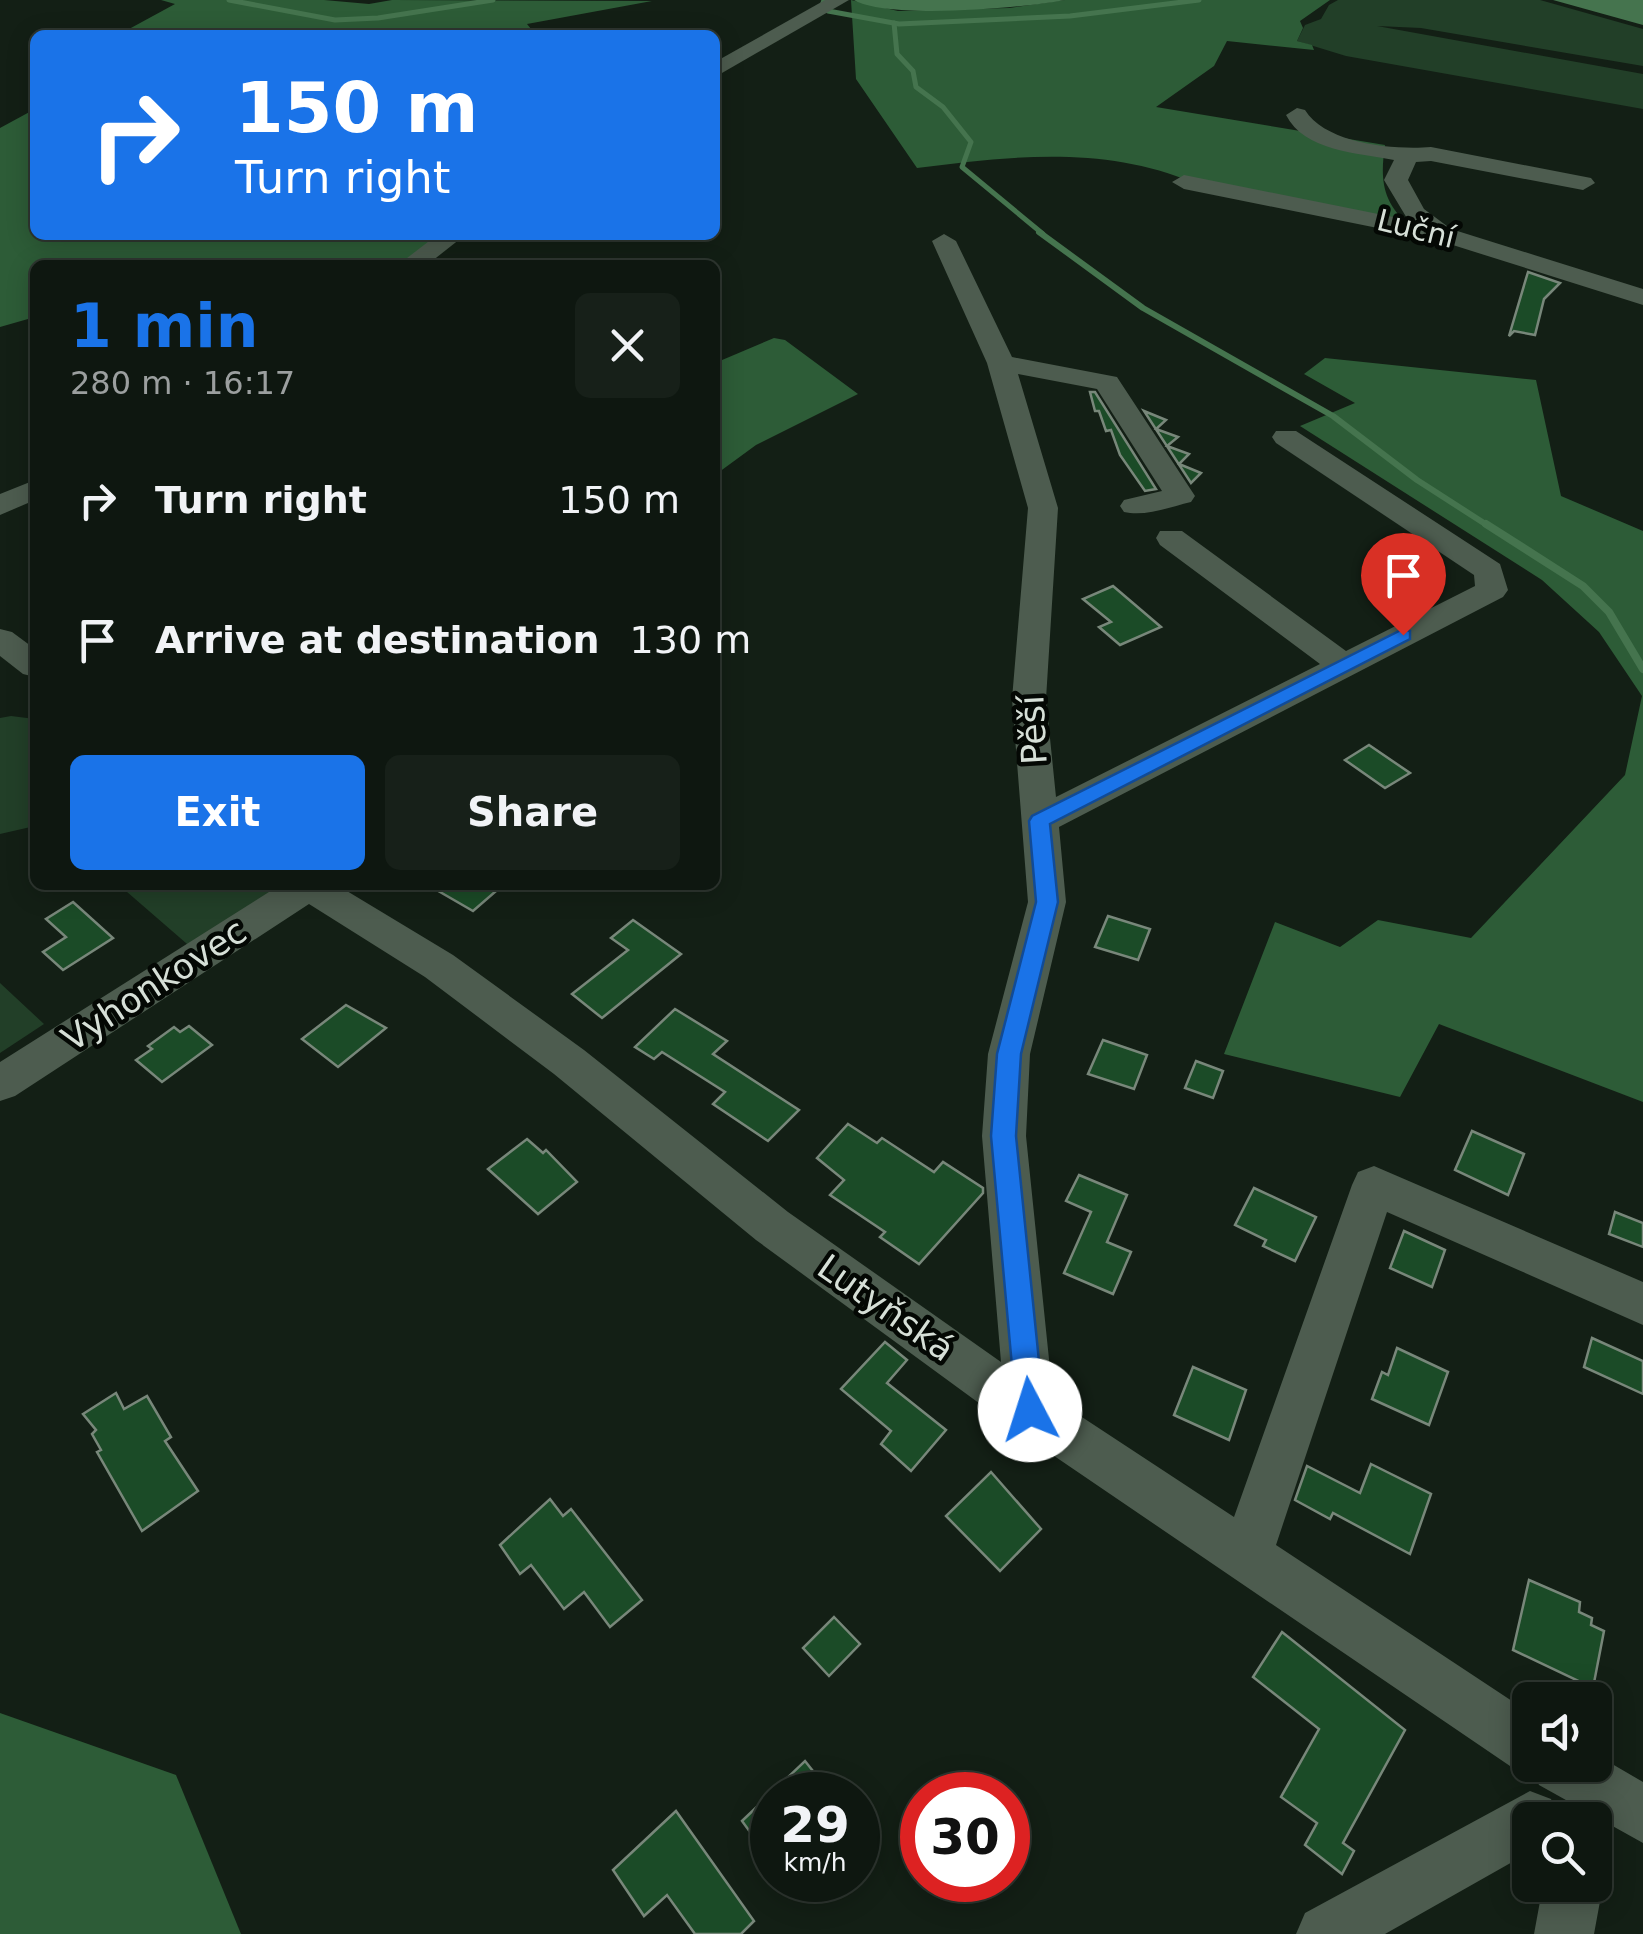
<!DOCTYPE html>
<html lang="en">
<head>
<meta charset="utf-8">
<style>
  body { margin:0; font-family:"DejaVu Sans",sans-serif; background:#172019; color:#f1f3f6; height:100vh; display:flex; flex-direction:column; font-size:38px; white-space:nowrap }
  * { box-sizing:border-box; margin:0 }
  p { font-size:32px; color:#9b9f9f }
  .icon { flex:none; width:55px; height:55px; fill:none; stroke:currentColor; stroke-width:2; stroke-linecap:round; stroke-linejoin:round }
  .map { position:relative; flex:1; overflow:hidden }
  .details { position:absolute; left:30px; top:260px; width:690px; height:630px; display:flex; flex-direction:column; background:#0e1710; border-radius:15px; box-shadow:0 5px 25px #0003,0 0 0 2px #2e3630 }
  .details>* { flex:none }
  .hud { position:absolute; left:30px; top:30px; width:690px; height:210px; border-radius:15px; box-shadow:0 5px 25px #0003,0 0 0 2px #2e3630; background:#1a73e8; color:#fff; overflow:hidden }
  .controls { position:absolute; left:1512px; top:1682px; display:grid; gap:20px }
  .controls a { display:grid; place-items:center; width:100px; height:100px; border-radius:15px; background:#0e1710; box-shadow:0 5px 25px #0003,0 0 0 2px #2e3630; font-size:50px }
  .speed { position:absolute; left:750px; top:1772px; display:flex; gap:20px; font-size:50px; font-weight:700; text-align:center }
  .speed>* { display:grid; place-content:center; width:130px; height:130px; border-radius:50%; background:#0e1710; box-shadow:0 5px 25px #0003,0 0 0 2px #2e3630; line-height:1 }
  .speed small { font-size:25px; font-weight:400 }
  .speed .limit { border:15px solid #d22; background:#fff; color:#111 }
  .pin { position:absolute; display:grid; place-items:center; width:85px; height:85px; color:#fff; margin:-102px -42px; border-radius:50% 50% 50% 0; rotate:-45deg; box-shadow:0 0 10px #0007 }
  .pin .icon { rotate:45deg }
  .me { position:absolute; width:110px; margin:-55px; rotate:355deg; stroke-linejoin:round; filter:drop-shadow(0 0 8px #0008) }
  .turn { display:flex; align-items:center; gap:35px; height:210px; padding:0 40px; font-size:45px }
  .turn .icon { width:130px; height:130px; stroke-width:2.5 }
  .turn b { display:block; font-size:70px; line-height:85px }
  .round { display:grid; place-items:center; flex:none; width:105px; height:105px; border-radius:15px; background:#172019 }
  .overview { display:flex; align-items:center; justify-content:space-between; height:170px; padding:0 40px }
  h1 { font-size:60px; font-weight:600; line-height:75px; color:#1a73e8 }
  .cta { display:flex; gap:20px; margin-top:auto; padding:20px 40px }
  .cta a { flex:1; height:115px; border-radius:15px; background:#1a73e8; color:#fff; font-size:40px; font-weight:600; line-height:115px; text-align:center }
  .cta a+a { background:#172019; color:#f1f3f6 }
  ul { padding:0; list-style:none }
  li { display:flex; align-items:center; gap:30px; height:140px; padding:0 40px }
  li div { flex:1 }
  li b { display:block; font-size:38px }
  li em { font-style:normal }
  .map>svg:first-child { display:block }
  .green { fill:#223f28 }
  .forest { fill:#2d5c37 }
  .water { fill:#45744e }
  .lines { fill:none; stroke-linecap:round; stroke-linejoin:round }
  .stream-far2 { stroke:#45744e; stroke-width:5 }
  .stream-far1 { stroke:#45744e; stroke-width:6 }
  .stream { stroke:#45744e; stroke-width:8 }
  .building { fill:#1b4b27; stroke:#78877a; stroke-width:2.5 }
  .minor { fill:#4d5c4f; fill-rule:evenodd }
  .route { fill:#1a73e8; stroke:#114b97; stroke-width:2.5 }
  .labels { text-anchor:middle; stroke-width:9; stroke-linejoin:round; paint-order:stroke }
  .far-street-label { font-size:30px; fill:#d6dfd7; stroke:#040804 }
  .street-label { font-size:35px; fill:#d6dfd7; stroke:#040804 }
</style>
</head>
<body>
<div class="map">
<svg width="1643" height="1934" viewBox="0 0 1643 1934">
  <rect width="100%" height="100%" fill="#131f15"/>
  <g class="green">
    <polygon points="1338,0 1540,0 1643,29 1643,66 1421,28 1377,26 1643,74 1643,109 1346,56 1297,41 1305,25 1321,19 1329,5"/>
    <polygon points="11,716 35,719 35,826 0,834 0,718"/>
    <polygon points="119,885 280,885 194,950"/>
    <polygon points="0,983 44,1024 0,1053"/>
  </g>
  <g class="forest">
    <polygon points="161,0 324,0 369,4 392,0 652,1 527,24 536,35 118,35 175,4"/>
    <path d="M851,0L898,11L1009,8L1065,0H1330L1300,21L1303,28L1297,41L1312,45L1314,50L1227,41L1214,66L1156,107L1385,145C1380,179 1382,202 1409,225L1194,183C1106,145 1009,156 917,168L856,79Z"/>
    <polygon points="35,109 35,235 441,235 401,265 35,265 35,317 0,327 0,128"/>
    <polygon points="774,338 785,340 858,394 756,445 715,475 715,363"/>
    <polygon points="1325,358 1536,380 1561,496 1643,531 1643,1102 1439,1024 1400,1097 1224,1054 1275,922 1340,947 1378,920 1471,938 1625,775 1642,696 1599,632 1542,580 1300,426 1355,403 1304,374"/>
    <polygon points="0,1713 176,1775 241,1934 0,1934"/>
  </g>
  <g class="water">
    <path d="M854,0H1065C1024,8 887,20 854,0Z"/>
    <polygon points="1553,0 1643,0 1643,25"/>
  </g>
  <g class="lines">
    <g class="stream-far2">
      <polyline points="229,0 335,20 378,18 493,0"/>
      <polyline points="824,0 822,6 828,11 899,24 1070,16 1199,0"/>
      <polyline points="894,23 897,54 913,71 916,87 943,107 971,142 962,167 1043,234"/>
    </g>
    <polyline class="stream-far1" points="1039,232 1143,308 1333,416 1417,480 1490,527"/>
    <polyline class="stream" points="1486,524 1583,586 1609,612 1643,669"/>
  </g>
  <g class="building">
    <polygon points="1528,272 1560,283 1544,299 1535,335 1514,331 1509,336"/>
    <polygon points="1090,392 1095,392 1156,489 1145,491 1120,455 1111,430 1106,431 1099,411 1095,411"/>
    <polygon points="1144,411 1166,420 1156,429 1178,437 1167,446 1189,454 1179,464 1201,473 1191,483"/>
    <polygon points="1113,586 1161,627 1120,645 1099,627 1111,622 1083,599"/>
    <polygon points="1369,745 1410,773 1385,788 1345,760"/>
    <polygon points="428,885 503,885 473,911"/>
    <polygon points="73,902 113,938 63,970 43,952 66,937 46,919"/>
    <polygon points="1108,916 1150,929 1138,960 1095,947"/>
    <polygon points="633,920 681,954 602,1018 572,994 628,950 611,938"/>
    <polygon points="346,1005 386,1028 338,1067 302,1039"/>
    <polygon points="675,1009 727,1041 713,1054 799,1110 768,1141 713,1104 725,1092 662,1052 654,1059 635,1047"/>
    <polygon points="189,1026 212,1045 162,1082 136,1060 152,1049 148,1046 174,1027 180,1032"/>
    <polygon points="1103,1040 1147,1055 1134,1089 1088,1074"/>
    <polygon points="1196,1061 1223,1071 1213,1098 1185,1088"/>
    <polygon points="848,1124 877,1143 882,1138 934,1172 943,1162 983,1188 983,1193 919,1264 880,1237 885,1232 830,1195 844,1180 817,1158"/>
    <polygon points="1472,1131 1524,1154 1508,1195 1455,1170"/>
    <polygon points="527,1139 543,1153 546,1150 577,1182 538,1214 488,1169"/>
    <polygon points="1079,1175 1127,1195 1107,1242 1131,1252 1113,1294 1064,1273 1091,1212 1066,1201"/>
    <polygon points="1254,1188 1316,1217 1295,1261 1263,1246 1266,1240 1235,1225"/>
    <polygon points="1615,1212 1643,1223 1643,1247 1609,1234"/>
    <polygon points="1404,1231 1445,1250 1432,1287 1390,1268"/>
    <polygon points="1592,1338 1643,1361 1643,1394 1584,1367"/>
    <polygon points="885,1342 907,1360 887,1383 946,1430 911,1471 881,1444 891,1431 841,1389"/>
    <polygon points="1397,1348 1448,1372 1429,1425 1372,1399 1382,1372 1388,1375"/>
    <polygon points="1193,1367 1246,1390 1229,1440 1174,1415"/>
    <polygon points="116,1393 124,1409 147,1396 171,1437 165,1441 198,1491 142,1531 97,1452 101,1450 92,1434 96,1430 83,1414"/>
    <polygon points="1371,1464 1431,1494 1410,1554 1333,1513 1330,1519 1295,1500 1307,1466 1360,1493"/>
    <polygon points="991,1472 1041,1529 1000,1571 946,1516"/>
    <polygon points="550,1499 563,1516 571,1509 642,1600 610,1627 584,1592 564,1609 531,1565 520,1574 500,1545"/>
    <polygon points="1529,1580 1580,1602 1579,1612 1592,1618 1591,1625 1604,1631 1593,1688 1513,1650"/>
    <polygon points="834,1617 860,1644 829,1676 803,1648"/>
    <polygon points="1282,1632 1405,1730 1343,1843 1354,1851 1342,1874 1305,1845 1317,1823 1281,1797 1319,1729 1253,1677"/>
    <polygon points="805,1761 832,1795 772,1795 772,1862 742,1821"/>
    <polygon points="676,1811 754,1921 741,1934 695,1934 667,1895 644,1916 613,1870"/>
  </g>
  <g class="lines">
    <g class="minor">
      <polygon points="825,0 849,0 715,77 715,62"/>
      <path d="M1297,108L1305,110C1326,144 1394,150 1431,147L1591,178L1595,183L1583,190L1431,161L1416,162L1408,180L1424,209L1451,229L1643,289V305L1437,240L1184,189L1172,182L1184,175L1408,220L1384,180L1394,160C1358,153 1304,151 1286,115Z"/>
      <path d="M944,234L956,241L1012,357L1117,377L1195,496L1191,502C1170,507 1145,517 1124,512L1120,506L1124,500L1162,491L1097,389L1018,374L1058,508L1046,699L1056,797L1320,664L1160,545L1156,538L1160,531H1182L1346,651L1475,586L1474,575L1276,443L1272,437L1276,431H1296L1500,564L1508,590L1503,597L1059,827L1066,902L1030,1054L1026,1136L1053,1398L1234,1517L1352,1185L1358,1172L1374,1166L1643,1282V1325L1387,1212L1276,1545L1530,1713V1765H1595V1754L1643,1782V1843L1539,1785L1534,1773L1510,1766L1013,1428L756,1240L554,1074L425,977L309,904L15,1096L0,1101V1062L280,885H337L453,955L584,1050L788,1212L1001,1362L982,1136L988,1054L1028,902L1012,699L1028,508L987,363L932,241Z"/>
      <polygon points="437,235 465,235 427,265 398,265"/>
      <polygon points="35,480 35,500 0,515 0,494"/>
      <polygon points="0,629 12,632 35,649 35,677 23,674 0,656"/>
      <polygon points="1530,1791 1551,1799 1559,1820 1530,1820 1530,1852 1385,1934 1296,1934 1305,1913"/>
      <polygon points="1595,1866 1603,1885 1594,1934 1534,1934 1543,1885 1595,1885"/>
    </g>
  </g>
  <polygon class="route" points="1403,629 1410,631 1410,639 1050,824 1058,902 1021,1054 1016,1136 1044,1410 1040,1420 1030,1424 1020,1420 1016,1410 991,1136 997,1054 1036,902 1029,821 1032,816"/>
  <g class="labels">
    <g class="far-street-label">
      <text transform="translate(1416 229) rotate(14)" y="10">Luční</text>
    </g>
    <g class="street-label">
      <text transform="translate(1033 730) rotate(-93)" y="12">Pěší</text>
      <text transform="translate(154 985) rotate(-33)" y="12">Vyhonkovec</text>
      <text transform="translate(886 1308) rotate(35)" y="12">Lutyňská</text>
    </g>
  </g>
</svg>
<div class="controls">
<a><svg class="icon" aria-label="sound" viewBox="0 0 24 24"><path d="M4 9h4l5-4v14l-5-4H4zM17 9q2 3 0 6"/></svg></a>
<a><svg class="icon" aria-label="search" viewBox="0 0 24 24"><circle cx="10" cy="10" r="6"/><path d="M15 15l6 6"/></svg></a>
</div>
<div class="speed"><div>29<small>km/h</small></div><div class="limit">30</div></div>
<div class="pin" style="left:1403px;top:635px;background:#d93025"><svg class="icon" aria-label="arrive" viewBox="0 0 24 24"><path d="M6 21V4h12l-3 4 3 4H6"/></svg></div>
<svg class="me" style="left:1030px;top:1410px" viewBox="-20 -20 40 40"><circle r="19" fill="#fff"/><path d="M0-13L10 11 0 6-10 11z" fill="#1a73e8"/></svg>
<div class="hud">
<div class="turn"><svg class="icon" aria-label="right" viewBox="0 0 24 24"><path d="M7 20v-9h11M14 6l5 5-5 5"/></svg><div><b>150 m</b>Turn right</div></div>
</div>
<section class="details">
<div class="overview"><div><h1>1 min</h1><p>280 m · 16:17</p></div><a class="round"><svg class="icon" aria-label="close" viewBox="0 0 24 24"><path d="M6 6l12 12M18 6L6 18"/></svg></a></div>
<ul>
<li><svg class="icon" aria-label="right" viewBox="0 0 24 24"><path d="M7 20v-9h11M14 6l5 5-5 5"/></svg><div><b>Turn right</b></div><em>150 m</em></li>
<li><svg class="icon" aria-label="arrive" viewBox="0 0 24 24"><path d="M6 21V4h12l-3 4 3 4H6"/></svg><div><b>Arrive at destination</b></div><em>130 m</em></li>
</ul>
<div class="cta"><a>Exit</a><a>Share</a></div>
</section>
</div>
</body>
</html>
